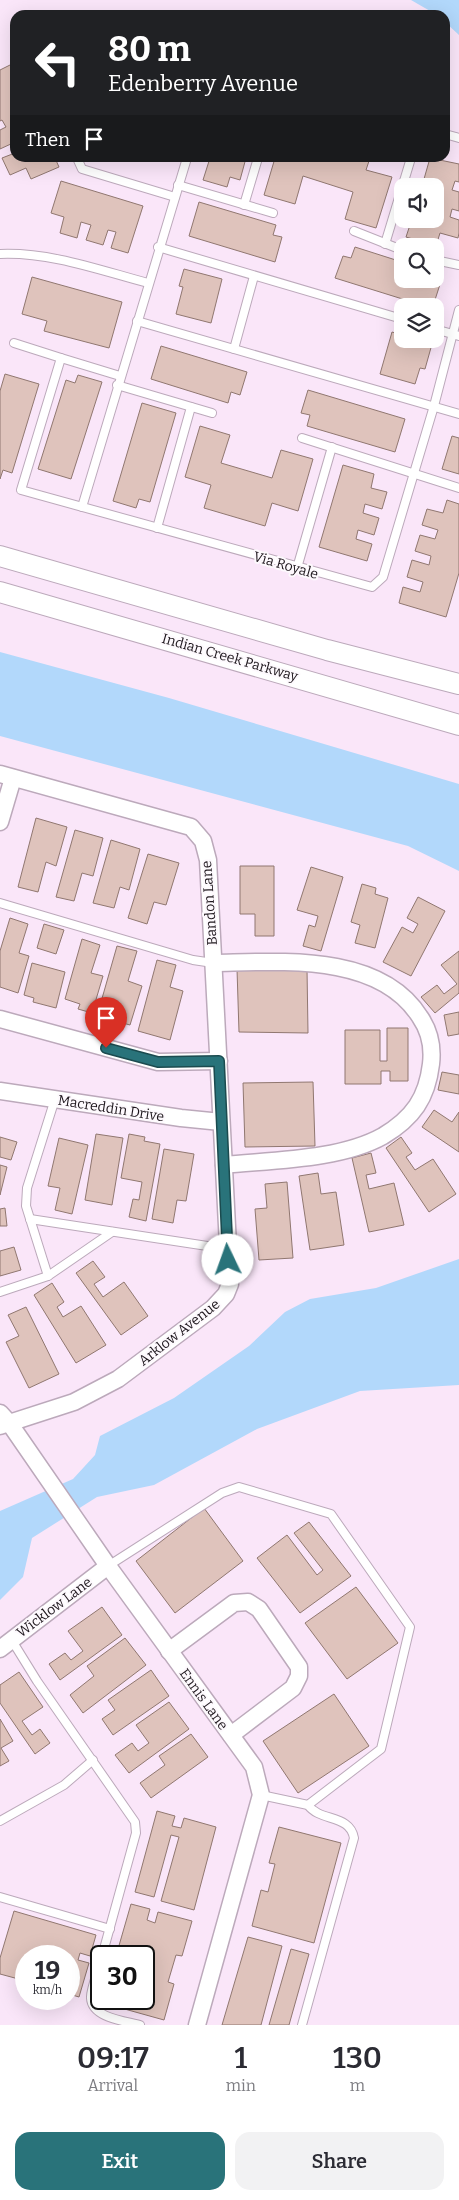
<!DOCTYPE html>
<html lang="en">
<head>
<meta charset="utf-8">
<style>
  body { margin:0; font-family:Bitter,serif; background:#f2f2f3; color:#2b2b33; height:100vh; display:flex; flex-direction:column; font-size:19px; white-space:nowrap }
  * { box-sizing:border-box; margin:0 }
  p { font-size:16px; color:#7c7c81 }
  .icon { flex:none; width:28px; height:28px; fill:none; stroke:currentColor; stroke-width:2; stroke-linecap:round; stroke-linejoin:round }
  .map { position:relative; height:2025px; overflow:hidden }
  .details { display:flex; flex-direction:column; background:#fff; flex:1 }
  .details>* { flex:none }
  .guide { position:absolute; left:10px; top:10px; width:440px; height:152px; border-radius:15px; box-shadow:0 5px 20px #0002; background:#202124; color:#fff; overflow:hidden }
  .fabs { position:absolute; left:394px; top:178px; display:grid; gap:10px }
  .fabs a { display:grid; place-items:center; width:50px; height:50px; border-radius:10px; background:#fff; box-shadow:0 5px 20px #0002; font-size:25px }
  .speed { position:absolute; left:15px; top:1945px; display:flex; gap:10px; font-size:25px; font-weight:700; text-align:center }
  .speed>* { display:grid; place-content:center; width:65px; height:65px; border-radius:50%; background:#fff; box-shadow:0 5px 20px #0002; line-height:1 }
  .speed small { font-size:12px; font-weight:400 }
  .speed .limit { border:2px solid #111; border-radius:8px; background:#fff; color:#111 }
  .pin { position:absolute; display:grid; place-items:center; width:42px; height:42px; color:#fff; margin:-51px -21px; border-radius:50% 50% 50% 0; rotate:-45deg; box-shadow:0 0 5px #0007 }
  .pin .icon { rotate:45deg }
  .me { position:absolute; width:55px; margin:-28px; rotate:357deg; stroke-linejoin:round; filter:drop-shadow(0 0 4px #0008) }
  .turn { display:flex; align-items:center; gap:18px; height:105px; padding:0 15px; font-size:22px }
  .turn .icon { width:65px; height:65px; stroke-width:2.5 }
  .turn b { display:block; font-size:35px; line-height:42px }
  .then { display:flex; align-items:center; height:48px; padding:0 15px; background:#0003; gap:10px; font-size:19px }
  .eta { display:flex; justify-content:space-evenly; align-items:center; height:85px; text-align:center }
  .eta b { font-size:30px; font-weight:600; line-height:35px }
  .button { display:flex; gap:10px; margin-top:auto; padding:10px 15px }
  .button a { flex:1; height:58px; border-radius:15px; background:#29737a; color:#fff; font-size:20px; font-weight:600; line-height:58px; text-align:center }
  .button a+a { background:#f2f2f3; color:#2b2b33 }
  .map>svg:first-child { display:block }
  .water { fill:#b2d8fb }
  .building { fill:#dfc3bc; stroke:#907770 }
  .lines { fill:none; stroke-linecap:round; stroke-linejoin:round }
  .service-casing { stroke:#bca9bb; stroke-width:10 }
  .minor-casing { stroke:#bca9bb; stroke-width:19 }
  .tertiary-casing { stroke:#bca9bb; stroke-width:22 }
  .service { stroke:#fff; stroke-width:8 }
  .minor { stroke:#fff; stroke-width:16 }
  .tertiary { stroke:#fff; stroke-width:20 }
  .route-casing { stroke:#1b4b4f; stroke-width:12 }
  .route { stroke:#29737a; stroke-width:9 }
  .labels { text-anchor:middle; stroke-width:4; stroke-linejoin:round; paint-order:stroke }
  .street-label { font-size:14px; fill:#1d161c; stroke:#fdf9fd }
</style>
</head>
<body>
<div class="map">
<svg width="459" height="2025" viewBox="0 0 459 2025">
  <rect width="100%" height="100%" fill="#fae6f9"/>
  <g class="water">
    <polygon points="411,0 459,0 459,35 445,22 445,15 437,15"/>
    <polygon points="0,652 169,698 459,784 459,871 408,846 0,736"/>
    <polygon points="459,1259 459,1385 360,1391 257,1429 154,1485 97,1497 32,1538 23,1577 0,1600 0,1511 73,1479 95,1455 100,1436 174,1398 249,1346 285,1312 310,1299 376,1288"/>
  </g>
  <g class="building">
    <polygon points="12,64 15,71 15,147 13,143 0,149 0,130 6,127 2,120 0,121 0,70"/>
    <polygon points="15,153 15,158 55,158 59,167 31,179 26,168 10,175 2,158"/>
    <polygon points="210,158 246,158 240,180 230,177 227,187 203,180"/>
    <polygon points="275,158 370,158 366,170 392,177 376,228 345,219 353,192 303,176 295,204 264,195"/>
    <polygon points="430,158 459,164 459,182 455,181 452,190 459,192 459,211 452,209 450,217 459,220 459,233 458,238 440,233 436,246 406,237 412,219 435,219 435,186 422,186"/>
    <polygon points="61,181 143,206 128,253 111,248 116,232 108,230 103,245 86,240 91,225 81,222 77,238 60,233 64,217 51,213"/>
    <polygon points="199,202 276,225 273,235 282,237 275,262 189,236"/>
    <polygon points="355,247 402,262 402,279 435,279 435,272 443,275 433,306 425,306 335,278 343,256 351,258"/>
    <polygon points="184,269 222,279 211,323 176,314 183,287 179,286"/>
    <polygon points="32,277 122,302 109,348 44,331 47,321 22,314"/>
    <polygon points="392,332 402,335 402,339 414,339 432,344 425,369 420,368 415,384 380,374"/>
    <polygon points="161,346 247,372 240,395 231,392 228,403 151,379"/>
    <polygon points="5,374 39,384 12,473 3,470 0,479 0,391"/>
    <polygon points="78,375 102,382 71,479 38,469 66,380 75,383"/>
    <polygon points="308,390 405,419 395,452 307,426 310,415 301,413"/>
    <polygon points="142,403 176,413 150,502 139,499 136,508 113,501"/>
    <polygon points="200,426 230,435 221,463 272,478 281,450 313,459 298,511 272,503 265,526 204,508 211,485 185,477"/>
    <polygon points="452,436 459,438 459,474 442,469"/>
    <polygon points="343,465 374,474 371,488 387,492 382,509 365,504 363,513 379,518 374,535 358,530 356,539 372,544 367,561 319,547"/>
    <polygon points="447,500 459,504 459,573 446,617 399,603 403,587 420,592 423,582 407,577 412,560 429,565 431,556 415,551 420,535 435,539 438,530 422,525 427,509 443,513"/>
    <polygon points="36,818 67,827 56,866 46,862 38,892 18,887"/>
    <polygon points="75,830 103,838 93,876 82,873 74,901 56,897"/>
    <polygon points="111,840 140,849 129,890 120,887 114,908 93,903"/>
    <polygon points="148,854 179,863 166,905 154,902 147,924 128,918"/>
    <polygon points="240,866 274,866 274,936 255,936 255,914 240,914"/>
    <polygon points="311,867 343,877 321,951 303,946 309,925 315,927 318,916 297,910"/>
    <polygon points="362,884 376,888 375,894 388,898 375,948 355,943 360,925 351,922"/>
    <polygon points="418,897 445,911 411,976 383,962 402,927 413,933 418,924 407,918"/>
    <polygon points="10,918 28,924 19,953 29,956 18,993 0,987 0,951"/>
    <polygon points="44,924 64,930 56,954 37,948"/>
    <polygon points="82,939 100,945 91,973 103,976 92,1013 78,1009 80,1004 65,999"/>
    <polygon points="117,946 137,951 128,981 142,986 130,1025 97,1016"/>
    <polygon points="459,951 459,993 435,1013 421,997 437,985 444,994 457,984 441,965"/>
    <polygon points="157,960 176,965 170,987 183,991 170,1040 138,1031"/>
    <polygon points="32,963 65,972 56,1008 33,1002 34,998 24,995"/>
    <polygon points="237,969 307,969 308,1033 239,1032"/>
    <polygon points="459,1012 459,1034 448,1036 444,1015"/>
    <polygon points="387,1028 408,1028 408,1081 390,1081 390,1071 381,1071 381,1084 345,1084 345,1030 380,1030 380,1061 387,1061"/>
    <polygon points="442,1072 459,1075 459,1094 438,1090"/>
    <polygon points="313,1082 315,1146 245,1147 243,1083"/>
    <polygon points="434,1110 452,1122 459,1112 459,1152 422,1127"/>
    <polygon points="96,1134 123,1138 112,1205 85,1200"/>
    <polygon points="129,1134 145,1137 144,1141 160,1144 146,1221 129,1217 133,1199 139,1200 142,1182 121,1178"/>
    <polygon points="0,1137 17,1142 11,1160 0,1157"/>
    <polygon points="401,1137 412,1153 406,1157 415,1170 433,1159 456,1194 429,1212 386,1148"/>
    <polygon points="59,1138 88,1145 72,1214 55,1210 60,1188 48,1186"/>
    <polygon points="164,1149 194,1154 186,1201 177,1200 173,1223 152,1219"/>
    <polygon points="371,1153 376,1173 366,1175 369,1189 394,1183 404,1225 369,1232 352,1158"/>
    <polygon points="0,1165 7,1167 0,1195"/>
    <polygon points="318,1173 321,1194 336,1192 344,1245 310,1250 299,1176"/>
    <polygon points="287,1182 293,1258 259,1260 255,1209 267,1208 265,1184"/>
    <polygon points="5,1208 7,1226 0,1226 0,1209"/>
    <polygon points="14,1247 21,1270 0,1276 0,1251"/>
    <polygon points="93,1261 105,1277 94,1284 103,1297 124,1282 148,1316 121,1335 76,1273"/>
    <polygon points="52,1283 64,1302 57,1307 63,1317 81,1306 106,1345 76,1363 34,1295"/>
    <polygon points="26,1307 59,1374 29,1388 6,1342 19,1336 8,1315"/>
    <polygon points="204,1508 243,1561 175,1613 136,1561"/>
    <polygon points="309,1522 351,1576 300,1613 257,1558 287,1535 317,1575 323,1570 294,1533"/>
    <polygon points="356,1587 398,1643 347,1679 305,1623"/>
    <polygon points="102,1607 122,1635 60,1680 49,1664 65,1653 71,1660 83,1651 68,1631"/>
    <polygon points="125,1638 146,1665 83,1713 70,1695 94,1676 87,1666"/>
    <polygon points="151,1670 169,1696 113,1735 102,1719 115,1710 108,1700"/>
    <polygon points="19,1672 43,1707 22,1721 32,1735 40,1729 50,1743 35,1754 0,1703 0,1685"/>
    <polygon points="334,1694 369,1746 298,1793 263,1741"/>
    <polygon points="169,1702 189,1729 129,1773 115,1755 132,1743 138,1751 149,1743 136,1725"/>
    <polygon points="0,1719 13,1741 1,1748 9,1761 0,1766"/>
    <polygon points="191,1734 208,1757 151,1798 140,1783 165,1765 159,1756"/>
    <polygon points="157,1811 175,1816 172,1826 181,1828 184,1818 216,1827 194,1910 161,1901 179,1837 171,1835 154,1897 135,1892"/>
    <polygon points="279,1827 341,1843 314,1943 252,1926 261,1890 268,1892 275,1864 269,1863"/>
    <polygon points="131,1904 150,1909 147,1920 155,1923 158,1912 192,1921 182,1956 176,1955 168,1982 174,1984 164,2020 103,2003 104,1999 144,1999 144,1956 116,1956"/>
    <polygon points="14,1911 96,1935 90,1956 80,1953 78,1960 89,1963 79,1997 69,1994 69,1956 26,1956 26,1981 0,1974 0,1958"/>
    <polygon points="248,1937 282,1946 261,2025 222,2025"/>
    <polygon points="291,1949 309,1954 289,2025 269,2025"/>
  </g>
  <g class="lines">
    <defs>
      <g id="service">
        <polyline points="445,134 459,138"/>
        <polyline points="77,158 82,169 175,197"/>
        <polyline points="178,185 273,213"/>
        <polyline points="244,205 258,158"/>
        <polyline points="354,231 402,250"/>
        <polyline points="385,244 411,158"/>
        <polyline points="158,247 402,319"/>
        <path d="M0,254C51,252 99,270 148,283"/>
        <polyline points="435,260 459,265"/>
        <polyline points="137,321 459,414"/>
        <polyline points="435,329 459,336"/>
        <polyline points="14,343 61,358"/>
        <polyline points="234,349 254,276"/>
        <polyline points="120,376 61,358 21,490 372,587 383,577 434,406 459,310"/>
        <polyline points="117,385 212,413"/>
        <polyline points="302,438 459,488"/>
        <polyline points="82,507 187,158"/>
        <polyline points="157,528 191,407"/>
        <polyline points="297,568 332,447"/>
        <polyline points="0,903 193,960 213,963"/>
        <polyline points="30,1219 227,1249"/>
        <polyline points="48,1276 26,1206 27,1188 55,1099"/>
        <polyline points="0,1292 48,1276 112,1232"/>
        <polyline points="108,1566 222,1493 239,1487 331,1514 410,1627 381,1749 308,1805 261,1795"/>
        <polyline points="11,1639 37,1681 135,1822 136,1833 102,1956"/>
        <polyline points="0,1821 64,1785 93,1760"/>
        <polyline points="0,1897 110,1929"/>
        <path d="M101,1960C99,1969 90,1990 91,1998C92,2018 125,2021 140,2025"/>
        <path d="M302,2025L354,1838C350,1814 320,1822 308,1805"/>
      </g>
      <g id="minor">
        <polyline points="0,774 191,827 203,841 208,860 230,1284 226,1294 213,1308 118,1379 74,1402 0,1426"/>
        <polyline points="0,822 13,778"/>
        <path d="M213,963C279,962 379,952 420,1017C429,1030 433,1047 431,1064C427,1098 413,1118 383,1136C340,1160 273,1160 224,1165"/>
        <polyline points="0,1019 158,1062 219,1061"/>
        <polyline points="0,1091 181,1118 221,1122"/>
        <polyline points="0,1413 10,1424 108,1566 254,1767 261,1795 197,2025"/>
        <polyline points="0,1649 108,1566"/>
        <polyline points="169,1651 234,1603 248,1602 259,1609 299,1667 299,1676 293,1688 231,1735"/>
      </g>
      <g id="tertiary">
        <polyline points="0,556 327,650 459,684"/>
        <polyline points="0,592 459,725"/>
      </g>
    </defs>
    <use href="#service" class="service-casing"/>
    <use href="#minor" class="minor-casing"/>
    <use href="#tertiary" class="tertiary-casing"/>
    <use href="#service" class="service"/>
    <use href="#minor" class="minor"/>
    <use href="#tertiary" class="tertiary"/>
  </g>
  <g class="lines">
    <defs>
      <polyline id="route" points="106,1048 158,1062 219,1061 228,1260"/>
    </defs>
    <use href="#route" class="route-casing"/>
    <use href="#route" class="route"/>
  </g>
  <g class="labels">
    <g class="street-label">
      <text transform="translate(286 565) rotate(16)" y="5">Via Royale</text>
      <text transform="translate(230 657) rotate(16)" y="5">Indian Creek Parkway</text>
      <text transform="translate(209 903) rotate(-94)" y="5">Bandon Lane</text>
      <text transform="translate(111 1108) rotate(9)" y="5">Macreddin Drive</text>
      <text transform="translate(179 1332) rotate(-38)" y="5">Arklow Avenue</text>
      <text transform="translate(54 1607) rotate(-37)" y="5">Wicklow Lane</text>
      <text transform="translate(204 1699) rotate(54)" y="5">Ennis Lane</text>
    </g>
  </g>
</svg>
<div class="fabs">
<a><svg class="icon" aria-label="sound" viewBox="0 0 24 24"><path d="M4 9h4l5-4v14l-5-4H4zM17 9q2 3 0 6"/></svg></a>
<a><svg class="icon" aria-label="search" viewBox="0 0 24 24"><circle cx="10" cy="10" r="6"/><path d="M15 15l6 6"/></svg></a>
<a><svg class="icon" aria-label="layers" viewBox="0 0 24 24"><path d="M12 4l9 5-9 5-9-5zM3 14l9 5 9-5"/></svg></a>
</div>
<div class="speed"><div>19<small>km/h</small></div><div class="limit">30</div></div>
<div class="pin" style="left:106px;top:1048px;background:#d93025"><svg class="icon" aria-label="arrive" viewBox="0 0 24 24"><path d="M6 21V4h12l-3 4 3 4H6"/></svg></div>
<svg class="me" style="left:228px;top:1260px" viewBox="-20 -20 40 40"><circle r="19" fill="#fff"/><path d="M0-13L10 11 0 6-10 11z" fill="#29737a"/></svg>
<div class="guide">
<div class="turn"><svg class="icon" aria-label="left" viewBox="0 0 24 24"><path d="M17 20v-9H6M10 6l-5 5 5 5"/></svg><div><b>80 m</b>Edenberry Avenue</div></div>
<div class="then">Then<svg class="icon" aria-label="arrive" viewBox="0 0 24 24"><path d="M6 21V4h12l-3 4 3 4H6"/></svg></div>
</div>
</div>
<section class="details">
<div class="eta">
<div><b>09:17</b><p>Arrival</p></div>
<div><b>1</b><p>min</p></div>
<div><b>130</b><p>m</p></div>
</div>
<div class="button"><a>Exit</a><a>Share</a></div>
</section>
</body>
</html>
